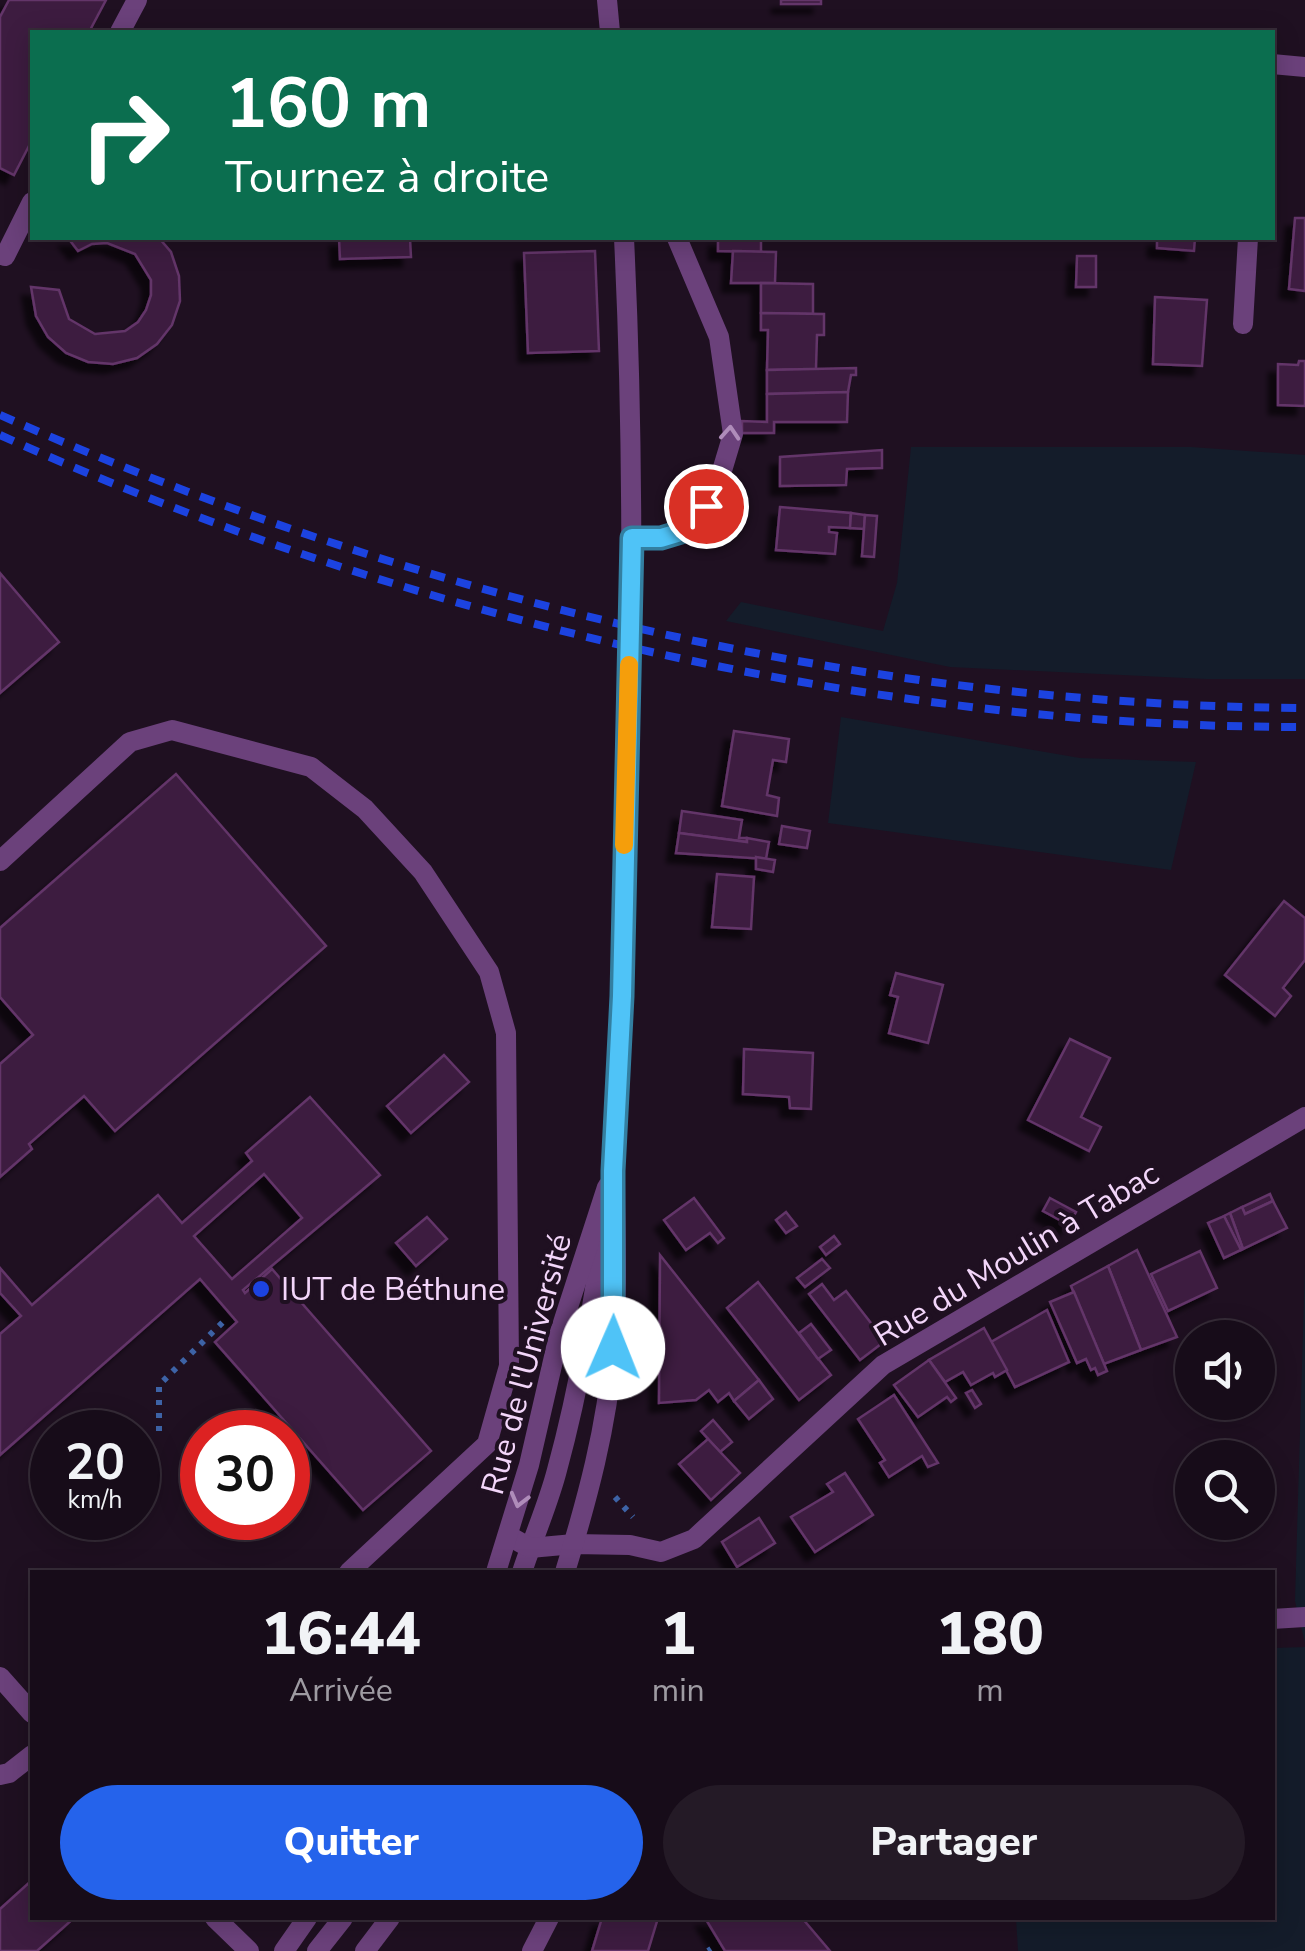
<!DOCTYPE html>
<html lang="fr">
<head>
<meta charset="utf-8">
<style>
  body { margin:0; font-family:"Nunito Sans",sans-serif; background:#241a26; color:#f1f3f6; height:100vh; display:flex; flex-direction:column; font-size:38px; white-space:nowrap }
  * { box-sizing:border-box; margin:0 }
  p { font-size:32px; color:#9e9ba2 }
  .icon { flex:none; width:55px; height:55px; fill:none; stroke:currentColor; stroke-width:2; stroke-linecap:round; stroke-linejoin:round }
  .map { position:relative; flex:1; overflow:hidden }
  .sheet { position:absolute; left:30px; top:1570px; width:1245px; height:350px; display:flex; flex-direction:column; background:#170c19; border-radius:0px; box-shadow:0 5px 25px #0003,0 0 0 2px #362c38 }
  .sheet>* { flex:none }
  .hud { position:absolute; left:30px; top:30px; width:1245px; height:210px; border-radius:0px; box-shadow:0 5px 25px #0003,0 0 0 2px #362c38; background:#0b6e4f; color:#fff; overflow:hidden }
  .fabs { position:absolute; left:1175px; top:1320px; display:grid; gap:20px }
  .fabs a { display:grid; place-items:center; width:100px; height:100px; border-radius:50%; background:#170c19; box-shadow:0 5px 25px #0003,0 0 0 2px #362c38; font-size:50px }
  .speed { position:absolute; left:30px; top:1410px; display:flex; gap:20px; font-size:50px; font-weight:700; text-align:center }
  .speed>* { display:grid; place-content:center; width:130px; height:130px; border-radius:50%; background:#170c19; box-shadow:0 5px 25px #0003,0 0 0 2px #362c38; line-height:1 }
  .speed small { font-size:25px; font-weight:400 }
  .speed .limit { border:15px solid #d22; background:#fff; color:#111 }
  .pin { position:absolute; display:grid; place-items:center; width:85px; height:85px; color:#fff; margin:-42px; border:5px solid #fff; border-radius:50%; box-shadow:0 2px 10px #0007 }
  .me { position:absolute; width:110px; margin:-55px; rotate:1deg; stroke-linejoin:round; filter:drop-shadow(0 0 8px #0008) }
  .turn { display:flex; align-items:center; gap:35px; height:210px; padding:0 30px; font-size:45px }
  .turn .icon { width:130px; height:130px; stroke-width:2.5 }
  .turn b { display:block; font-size:70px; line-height:85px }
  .eta { display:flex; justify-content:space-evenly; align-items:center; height:170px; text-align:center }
  .eta b { font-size:60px; font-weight:800; line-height:70px }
  .cta { display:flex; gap:20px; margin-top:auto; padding:20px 30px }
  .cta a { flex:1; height:115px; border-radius:60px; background:#2563eb; color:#fff; font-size:40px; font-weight:800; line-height:115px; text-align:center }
  .cta a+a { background:#241a26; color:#f1f3f6 }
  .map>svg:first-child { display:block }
  .green { fill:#141c2a }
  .building { fill:#3d1f40; stroke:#633469; stroke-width:2.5; fill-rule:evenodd; filter:url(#shadow) }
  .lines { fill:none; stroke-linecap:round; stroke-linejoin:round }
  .path { stroke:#3d63a6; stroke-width:6; stroke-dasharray:5 8; stroke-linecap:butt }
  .lane { stroke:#6b417b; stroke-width:20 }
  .street { stroke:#6b417b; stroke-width:20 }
  .rail { stroke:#1c43e0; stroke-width:8; stroke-dasharray:15 12; stroke-linecap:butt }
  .oneway { stroke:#af8cba }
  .route-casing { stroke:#337fa1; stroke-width:25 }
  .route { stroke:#4fc3f7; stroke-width:18 }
  .slow { stroke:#f59e0b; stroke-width:18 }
  .poi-dot { fill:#1c43e0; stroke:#1f1021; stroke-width:4 }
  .labels { text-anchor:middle; stroke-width:8; stroke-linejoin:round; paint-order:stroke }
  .street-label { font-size:32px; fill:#f3d6fa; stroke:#1f1021 }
  .poi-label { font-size:32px; fill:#f3d6fa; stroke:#1f1021; text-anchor:start }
</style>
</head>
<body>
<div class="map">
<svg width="1305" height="1951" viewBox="0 0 1305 1951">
  <defs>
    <filter id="shadow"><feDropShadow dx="-9" dy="9" stdDeviation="2.5" flood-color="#0009"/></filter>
  </defs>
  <rect width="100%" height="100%" fill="#1f1021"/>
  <g class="green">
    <polygon points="911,447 1191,447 1305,455 1305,679 1206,679 950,667 726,621 741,602 883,631 897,583"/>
    <polygon points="841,717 1080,758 1196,762 1171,870 828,823"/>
    <polygon points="1305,1264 1305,1643 1295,1601"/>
    <polygon points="1305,1647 1305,1951 1018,1951 1016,1918 1272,1918 1273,1648"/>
  </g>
  <g class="building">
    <polygon points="9,0 106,0 89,32 32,32 32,140 14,175 0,168 0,17"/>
    <rect x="781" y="0" width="40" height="4"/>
    <polygon points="1295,218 1305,218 1305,291 1289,289"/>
    <polygon points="68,238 159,238 171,252 179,276 180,301 172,325 157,344 137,358 113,364 88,362 66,353 48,337 36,316 31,287 59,290 69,319 95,334 125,331 138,322 146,310 151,295 151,280 135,254 107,243 92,244 78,251"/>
    <polygon points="339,238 410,238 411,257 340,259"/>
    <polygon points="718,238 761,238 761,252 718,251"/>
    <polygon points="1157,238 1195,238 1194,251 1157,248"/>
    <polygon points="595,251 599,351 528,353 524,253"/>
    <polygon points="733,251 776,252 775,283 731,283"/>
    <polygon points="1077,256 1096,256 1096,287 1076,287"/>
    <polygon points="761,283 813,284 813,314 761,313"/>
    <polygon points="1155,297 1207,300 1202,366 1153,364"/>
    <polygon points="761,313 824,314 824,335 817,335 816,369 767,370 768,330 761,330"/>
    <polygon points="1299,361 1305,361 1305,406 1278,405 1278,364 1298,365"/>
    <polygon points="856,368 856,375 851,375 848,392 767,394 767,370"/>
    <polygon points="848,392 847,422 774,422 774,433 742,433 742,421 767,422 767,394"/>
    <polygon points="882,450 882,468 847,469 846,485 780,486 780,457"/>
    <polygon points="780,507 851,513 850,528 829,527 829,532 837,533 835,554 776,550"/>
    <polygon points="851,513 865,515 864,529 850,528"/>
    <polygon points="865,515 877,516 874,557 862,556"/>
    <polygon points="0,573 59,642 0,693"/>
    <polygon points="734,731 789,739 786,762 773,760 767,795 779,798 777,816 722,806"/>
    <polygon points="176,774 326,946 115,1131 84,1096 29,1144 32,1149 0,1177 0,1064 33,1035 0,997 0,928"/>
    <polygon points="682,811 742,820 739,838 747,838 747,842 679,833"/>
    <polygon points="782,826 810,831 807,848 779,844"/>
    <polygon points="679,833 747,842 747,838 769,842 766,859 676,853"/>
    <polygon points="756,857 775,860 773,872 756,869"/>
    <polygon points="717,874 754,877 751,929 712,927"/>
    <polygon points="1284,901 1305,918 1305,960 1283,988 1291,996 1275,1016 1225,975"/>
    <polygon points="896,973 943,985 928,1043 889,1033 898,997 890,995"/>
    <polygon points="1070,1039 1110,1058 1081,1117 1101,1127 1089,1151 1028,1120"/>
    <polygon points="744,1049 813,1053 811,1109 790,1108 789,1097 743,1094"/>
    <polygon points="444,1055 469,1082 411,1133 387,1106"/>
    <path d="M310,1097L380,1175L243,1290L245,1293L272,1269L431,1451L363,1510L215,1342L237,1322L200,1279L0,1455V1334L21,1316L0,1293V1268L32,1305L158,1195L182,1223L252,1161L246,1153ZM264,1174L302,1218L232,1279L194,1236Z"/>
    <polygon points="1270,1194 1273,1201 1245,1214 1242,1207"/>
    <polygon points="694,1198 724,1238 718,1243 710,1233 686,1250 664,1220"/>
    <polygon points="1050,1198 1076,1212 1069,1225 1043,1211"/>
    <polygon points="1273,1201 1287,1228 1243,1249 1230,1213 1242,1207 1245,1214"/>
    <polygon points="786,1212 797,1226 786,1233 776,1220"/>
    <polygon points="1230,1213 1243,1249 1241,1250 1224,1216"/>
    <polygon points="1224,1216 1241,1250 1224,1258 1208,1223"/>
    <polygon points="427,1217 447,1239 416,1266 396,1243"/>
    <polygon points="834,1236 840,1244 826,1255 820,1247"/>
    <polygon points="1137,1250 1177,1337 1141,1350 1108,1266"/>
    <polygon points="1200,1251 1217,1288 1168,1311 1151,1274"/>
    <polygon points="660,1255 759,1380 734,1401 729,1393 718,1402 709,1390 696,1400 659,1403"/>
    <polygon points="822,1259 830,1268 805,1287 797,1278"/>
    <polygon points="1108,1266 1141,1350 1104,1364 1071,1286"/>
    <polygon points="758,1282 831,1375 799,1400 727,1308"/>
    <polygon points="822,1284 834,1300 846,1291 885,1341 860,1360 809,1294"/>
    <polygon points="1074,1292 1107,1371 1098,1375 1095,1368 1091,1370 1086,1359 1077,1363 1050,1302"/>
    <polygon points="1047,1310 1069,1362 1015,1387 991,1342"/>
    <polygon points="811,1324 831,1350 818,1359 799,1333"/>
    <polygon points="984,1328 1007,1370 995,1377 993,1373 971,1385 963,1372 945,1382 929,1360"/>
    <polygon points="929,1360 956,1398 951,1402 947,1397 918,1417 894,1385"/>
    <polygon points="759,1380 773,1399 749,1419 734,1401"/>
    <polygon points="972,1390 981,1404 975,1408 966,1393"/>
    <polygon points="894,1395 938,1463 928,1467 922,1456 889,1477 880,1463 885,1460 858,1419"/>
    <polygon points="713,1420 732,1442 720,1452 701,1431"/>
    <polygon points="708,1439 740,1473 711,1500 679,1464"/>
    <polygon points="845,1473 873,1515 815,1552 791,1517 833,1492 827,1484"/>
    <polygon points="759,1518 775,1543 737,1567 722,1542"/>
    <polygon points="32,1880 32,1918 73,1919 37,1951 0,1951 0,1909"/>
    <polygon points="602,1918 658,1918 648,1951 592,1951"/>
    <polygon points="705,1918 802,1918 830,1951 725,1951"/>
  </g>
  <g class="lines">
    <g class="path">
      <polyline points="159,1431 159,1385 226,1319"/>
      <polyline points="615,1497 633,1517"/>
      <polyline points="708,1951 711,1949"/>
    </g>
    <g class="lane">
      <polyline points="120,32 137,0"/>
      <polyline points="5,256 32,202"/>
      <polyline points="632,537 661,538 694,528 718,484 733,434 719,337 677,238"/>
      <polyline points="0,861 130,742 172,730 311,767 365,809 423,872 489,972 506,1033 509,1366 487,1444 349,1572"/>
      <path d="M522,1572C533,1538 548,1505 557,1470C581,1382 595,1293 608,1203"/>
      <polyline points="1272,1619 1305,1617"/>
      <polyline points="0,1677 32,1713"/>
      <polyline points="0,1775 9,1773 32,1755"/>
      <polyline points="215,1918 249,1951"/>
      <polyline points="317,1951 343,1918"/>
      <polyline points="532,1951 549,1918"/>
    </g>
    <g class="street">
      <polyline points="607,0 610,32"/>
      <polyline points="1272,64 1305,67"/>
      <polyline points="1243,324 1248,238"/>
      <polyline points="509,1536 530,1548 574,1544 630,1545 661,1552 694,1539 883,1365 1305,1117"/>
      <polyline points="496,1572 529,1465 559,1335 607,1187"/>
      <path d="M565,1572C587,1500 607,1427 613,1351C620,1268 612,1184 616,1101C630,814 638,525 624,238"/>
      <polyline points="284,1951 307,1918"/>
      <polyline points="365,1951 390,1918"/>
    </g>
    <g class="rail">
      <path d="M0,415C411,596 854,705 1305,708"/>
      <path d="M0,435C398,615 867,728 1305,727"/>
    </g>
  </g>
  <defs><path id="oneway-chevron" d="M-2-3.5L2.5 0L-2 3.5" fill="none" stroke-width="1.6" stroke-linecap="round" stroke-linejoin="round" transform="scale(2.5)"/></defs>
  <g class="oneway">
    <use href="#oneway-chevron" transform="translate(730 433) rotate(-86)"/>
    <use href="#oneway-chevron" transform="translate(519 1500) rotate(105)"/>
  </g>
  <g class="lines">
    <defs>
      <polyline id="route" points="613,1348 613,1171 622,996 632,538 661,538 694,528 706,506"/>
    </defs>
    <use href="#route" class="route-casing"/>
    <use href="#route" class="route"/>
    <polyline class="slow" points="624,845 629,665"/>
  </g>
  <circle class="poi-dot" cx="261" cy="1289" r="10"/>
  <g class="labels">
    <g class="street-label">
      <text transform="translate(1016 1254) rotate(-31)" y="11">Rue du Moulin à Tabac</text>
      <text transform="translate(526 1364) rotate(-75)" y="11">Rue de l'Université</text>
    </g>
    <g class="poi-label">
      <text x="281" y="1300">IUT de Béthune</text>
    </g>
  </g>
</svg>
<div class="fabs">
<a><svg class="icon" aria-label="sound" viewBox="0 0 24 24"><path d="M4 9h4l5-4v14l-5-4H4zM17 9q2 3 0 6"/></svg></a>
<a><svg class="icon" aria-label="search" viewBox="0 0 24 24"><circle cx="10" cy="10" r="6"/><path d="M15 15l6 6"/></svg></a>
</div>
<div class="speed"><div>20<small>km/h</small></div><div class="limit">30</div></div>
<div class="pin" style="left:706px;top:506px;background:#d93025"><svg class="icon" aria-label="arrive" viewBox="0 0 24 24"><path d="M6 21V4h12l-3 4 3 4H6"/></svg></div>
<svg class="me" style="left:613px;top:1348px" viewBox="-20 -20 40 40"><circle r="19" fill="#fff"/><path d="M0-13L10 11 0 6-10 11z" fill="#4fc3f7"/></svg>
<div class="hud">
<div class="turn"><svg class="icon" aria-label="right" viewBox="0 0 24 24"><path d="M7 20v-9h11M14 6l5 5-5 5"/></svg><div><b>160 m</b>Tournez à droite</div></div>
</div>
<section class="sheet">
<div class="eta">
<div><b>16:44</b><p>Arrivée</p></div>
<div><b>1</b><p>min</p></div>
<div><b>180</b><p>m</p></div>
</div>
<div class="cta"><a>Quitter</a><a>Partager</a></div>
</section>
</div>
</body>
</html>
